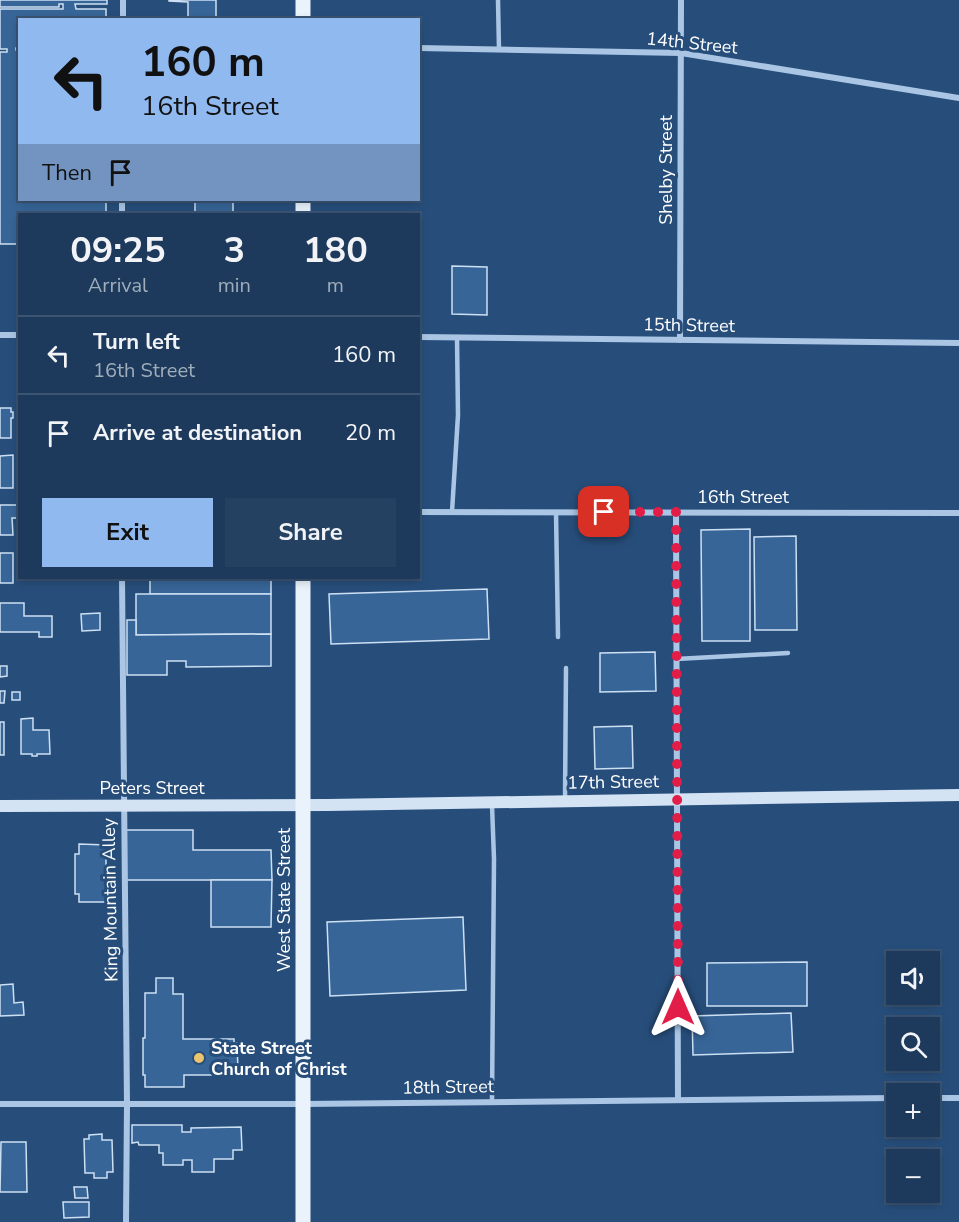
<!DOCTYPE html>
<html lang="en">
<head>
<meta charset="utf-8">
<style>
  body { margin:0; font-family:"Nunito Sans",sans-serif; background:#254162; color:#f1f3f6; height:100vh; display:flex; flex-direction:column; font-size:22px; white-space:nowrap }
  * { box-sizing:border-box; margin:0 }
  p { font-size:20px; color:#a0adbb }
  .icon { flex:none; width:33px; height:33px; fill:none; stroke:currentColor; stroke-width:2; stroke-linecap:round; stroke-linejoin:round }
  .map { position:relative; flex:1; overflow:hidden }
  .panel { position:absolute; left:18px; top:213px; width:402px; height:366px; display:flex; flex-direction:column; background:#1d3a5c; border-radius:0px; box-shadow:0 3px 9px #0003,0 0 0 2px #3b5472 }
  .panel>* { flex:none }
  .top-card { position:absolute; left:18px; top:18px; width:402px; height:183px; border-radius:0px; box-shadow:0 3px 9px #0003,0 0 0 2px #3b5472; background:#90b9f0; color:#111; overflow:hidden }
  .controls { position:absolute; left:886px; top:951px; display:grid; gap:12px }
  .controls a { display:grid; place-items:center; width:54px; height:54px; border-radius:0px; background:#1d3a5c; box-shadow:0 3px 9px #0003,0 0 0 2px #3b5472; font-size:30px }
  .pin { position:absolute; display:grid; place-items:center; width:51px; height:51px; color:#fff; margin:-26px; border-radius:12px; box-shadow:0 3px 9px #0006 }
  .me { position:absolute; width:66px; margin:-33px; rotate:0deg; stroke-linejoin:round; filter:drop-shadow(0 0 4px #0008) }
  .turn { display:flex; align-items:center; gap:21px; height:126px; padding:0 24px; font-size:27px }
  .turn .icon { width:78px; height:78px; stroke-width:2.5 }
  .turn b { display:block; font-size:42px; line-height:51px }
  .then { display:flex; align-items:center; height:57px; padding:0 24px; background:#0003; gap:12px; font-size:22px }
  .eta { display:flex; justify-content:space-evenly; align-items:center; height:102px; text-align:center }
  .eta b { font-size:36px; font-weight:700; line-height:42px }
  .action { display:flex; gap:12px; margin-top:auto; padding:12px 24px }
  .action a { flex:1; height:69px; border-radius:0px; background:#90b9f0; color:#111; font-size:24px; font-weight:700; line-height:69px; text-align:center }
  .action a+a { background:#254162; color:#f1f3f6 }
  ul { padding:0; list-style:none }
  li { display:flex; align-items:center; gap:18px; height:78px; padding:0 24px; border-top:2px solid #3b5472 }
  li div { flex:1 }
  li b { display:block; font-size:22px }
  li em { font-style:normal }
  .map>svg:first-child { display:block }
  .building { fill:#376597; stroke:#cde0f3; stroke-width:1.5 }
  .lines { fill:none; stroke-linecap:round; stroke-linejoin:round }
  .lane { stroke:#abc6e4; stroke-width:4.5 }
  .street { stroke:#abc6e4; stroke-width:6 }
  .secondary { stroke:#d3e3f4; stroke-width:12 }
  .primary { stroke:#eaf2fc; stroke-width:15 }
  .route { stroke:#e11d48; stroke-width:10; stroke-dasharray:0 18 }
  .poi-dot { fill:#ecc470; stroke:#274e7b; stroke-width:2 }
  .labels { text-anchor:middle; stroke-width:6; stroke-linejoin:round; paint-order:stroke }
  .street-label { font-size:18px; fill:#fff; stroke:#274e7b }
  .poi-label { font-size:18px; font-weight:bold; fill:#fff; stroke:#274e7b; text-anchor:start }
</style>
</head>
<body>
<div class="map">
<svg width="959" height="1222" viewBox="0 0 959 1222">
  <rect width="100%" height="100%" fill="#274e7b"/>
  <g class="building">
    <polygon points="0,0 107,0 107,4 75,4 76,9 106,9 106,20 20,20 20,48 16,48 16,50 20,50 20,200 106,200 106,214 20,214 20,244 0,244 0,52 7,52 7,49 0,49 0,9 63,9 63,4 59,4 59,7 0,7"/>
    <polygon points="169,0 216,0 216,20 188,20 188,2 169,1"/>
    <rect x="195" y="200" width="38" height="14"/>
    <polygon points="452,266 487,267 487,315 452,314"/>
    <polygon points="0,408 11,408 11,412 13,412 13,418 11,418 11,438 0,438"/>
    <polygon points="13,455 13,488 0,488 0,456"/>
    <polygon points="0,505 20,505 20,518 12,518 13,535 0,535"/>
    <polygon points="750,529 750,641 702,641 701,530"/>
    <polygon points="796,536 797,630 755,630 754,537"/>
    <rect x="0" y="553" width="13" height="30"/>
    <rect x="150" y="578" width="121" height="16"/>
    <polygon points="487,589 489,639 331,644 329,594"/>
    <polygon points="136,594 271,594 271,634 136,635"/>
    <polygon points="0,603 24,603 24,616 52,616 52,637 39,637 39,632 0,632"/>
    <polygon points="100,613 100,630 82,631 81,614"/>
    <polygon points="127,620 136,620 136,635 271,634 271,666 186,667 186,661 167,661 167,675 127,675"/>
    <polygon points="655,652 656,691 600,692 600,653"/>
    <polygon points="0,666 7,666 7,676 0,677"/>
    <polygon points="0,691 5,691 4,703 0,703"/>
    <rect x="12" y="692" width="8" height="8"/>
    <polygon points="33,718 33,730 49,730 50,754 37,754 37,756 32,756 32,754 21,754 21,719"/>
    <rect x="0" y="722" width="4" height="33"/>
    <polygon points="632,726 633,768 595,769 594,727"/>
    <polygon points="126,830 193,830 193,850 271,850 272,880 126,880"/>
    <polygon points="79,844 106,845 106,902 79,902 79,894 75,894 75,854 79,854"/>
    <polygon points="211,880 272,880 271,927 211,927"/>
    <polygon points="463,917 466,990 330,996 327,922"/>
    <polygon points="807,962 807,1006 707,1006 707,963"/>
    <polygon points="156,978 173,978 173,994 183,994 183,1039 234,1039 234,1043 237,1043 238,1070 235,1070 235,1075 184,1075 184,1087 145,1087 145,1075 143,1075 143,1038 145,1038 145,993 156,993"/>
    <polygon points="13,984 14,1003 23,1002 24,1015 0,1016 0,985"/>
    <polygon points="791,1013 793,1052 693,1055 692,1016"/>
    <polygon points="132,1125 182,1125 182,1132 191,1132 191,1128 241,1127 242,1150 233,1150 233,1159 214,1159 214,1172 192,1172 192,1160 183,1160 183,1165 163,1165 163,1153 159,1153 159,1145 139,1145 138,1142 132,1143"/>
    <polygon points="102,1134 102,1140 112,1140 113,1172 107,1172 107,1178 94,1178 94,1173 85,1173 84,1139 89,1139 89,1135"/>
    <polygon points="1,1142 26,1142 27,1192 0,1192"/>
    <polygon points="74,1187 87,1187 88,1198 75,1198"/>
    <polygon points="63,1202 89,1202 89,1217 64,1218"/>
  </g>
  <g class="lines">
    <g class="lane">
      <polyline points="498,0 499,50"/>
      <polyline points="452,512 458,415 457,337"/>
      <polyline points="556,512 558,637"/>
      <polyline points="676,659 788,653"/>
      <polyline points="565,801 566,668"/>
      <polyline points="492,1102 494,859 492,805"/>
    </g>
    <g class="street">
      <polyline points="123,20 123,0"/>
      <polyline points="418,48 681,53 959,98"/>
      <polyline points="122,200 122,214"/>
      <polyline points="0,335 20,335"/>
      <polyline points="418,337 959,343"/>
      <polyline points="680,340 681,0"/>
      <polyline points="418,512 959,513"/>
      <polyline points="676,512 678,1100"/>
      <polyline points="122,578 127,1105 126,1222"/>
      <polyline points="930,1098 959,1098"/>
      <polyline points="0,1104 303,1104 897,1098"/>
    </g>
    <polyline class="secondary" points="0,806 328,805 959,795"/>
    <g class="primary">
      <polyline points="303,20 303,0"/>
      <polyline points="303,200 303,214"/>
      <polyline points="303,1222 303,578"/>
    </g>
  </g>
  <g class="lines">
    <polyline class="route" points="604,512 676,512 678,1007"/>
  </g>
  <circle class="poi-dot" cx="199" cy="1058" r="6"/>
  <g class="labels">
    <g class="street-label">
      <text transform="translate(692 43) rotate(6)" y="6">14th Street</text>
      <text transform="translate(666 170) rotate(-90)" y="6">Shelby Street</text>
      <text transform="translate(689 325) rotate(1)" y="6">15th Street</text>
      <text x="743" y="503">16th Street</text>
      <text transform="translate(613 782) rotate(-1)" y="6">17th Street</text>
      <text x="152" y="794">Peters Street</text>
      <text transform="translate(110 900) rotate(-91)" y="6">King Mountain Alley</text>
      <text transform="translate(284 900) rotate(-90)" y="6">West State Street</text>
      <text transform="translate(448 1087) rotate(-1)" y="6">18th Street</text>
    </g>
    <g class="poi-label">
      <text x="211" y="1054">State Street<tspan x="211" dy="21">Church of Christ</tspan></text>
    </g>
  </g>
</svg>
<div class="controls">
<a><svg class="icon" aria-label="sound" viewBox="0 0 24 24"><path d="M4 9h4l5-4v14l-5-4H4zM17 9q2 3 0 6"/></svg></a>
<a><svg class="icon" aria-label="search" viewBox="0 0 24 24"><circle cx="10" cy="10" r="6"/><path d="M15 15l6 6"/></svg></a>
<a>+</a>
<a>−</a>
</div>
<div class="pin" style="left:604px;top:512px;background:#d93025"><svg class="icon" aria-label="arrive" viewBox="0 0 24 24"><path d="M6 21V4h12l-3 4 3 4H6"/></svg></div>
<svg class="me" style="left:678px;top:1007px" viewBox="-20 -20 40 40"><path d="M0-17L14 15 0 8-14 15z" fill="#e11d48" stroke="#fff" stroke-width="4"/></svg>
<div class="top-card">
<div class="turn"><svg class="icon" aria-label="left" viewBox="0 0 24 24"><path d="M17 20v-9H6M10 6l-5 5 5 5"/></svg><div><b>160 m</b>16th Street</div></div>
<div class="then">Then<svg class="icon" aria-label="arrive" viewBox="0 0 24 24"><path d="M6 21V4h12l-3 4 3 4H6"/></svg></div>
</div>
<section class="panel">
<div class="eta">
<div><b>09:25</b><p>Arrival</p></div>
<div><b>3</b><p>min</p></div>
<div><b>180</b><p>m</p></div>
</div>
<ul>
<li><svg class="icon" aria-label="left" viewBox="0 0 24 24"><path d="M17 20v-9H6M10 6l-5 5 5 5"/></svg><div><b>Turn left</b><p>16th Street</p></div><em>160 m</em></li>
<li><svg class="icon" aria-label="arrive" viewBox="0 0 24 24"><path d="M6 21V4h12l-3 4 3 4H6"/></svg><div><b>Arrive at destination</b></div><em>20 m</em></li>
</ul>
<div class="action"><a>Exit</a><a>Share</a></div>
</section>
</div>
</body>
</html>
